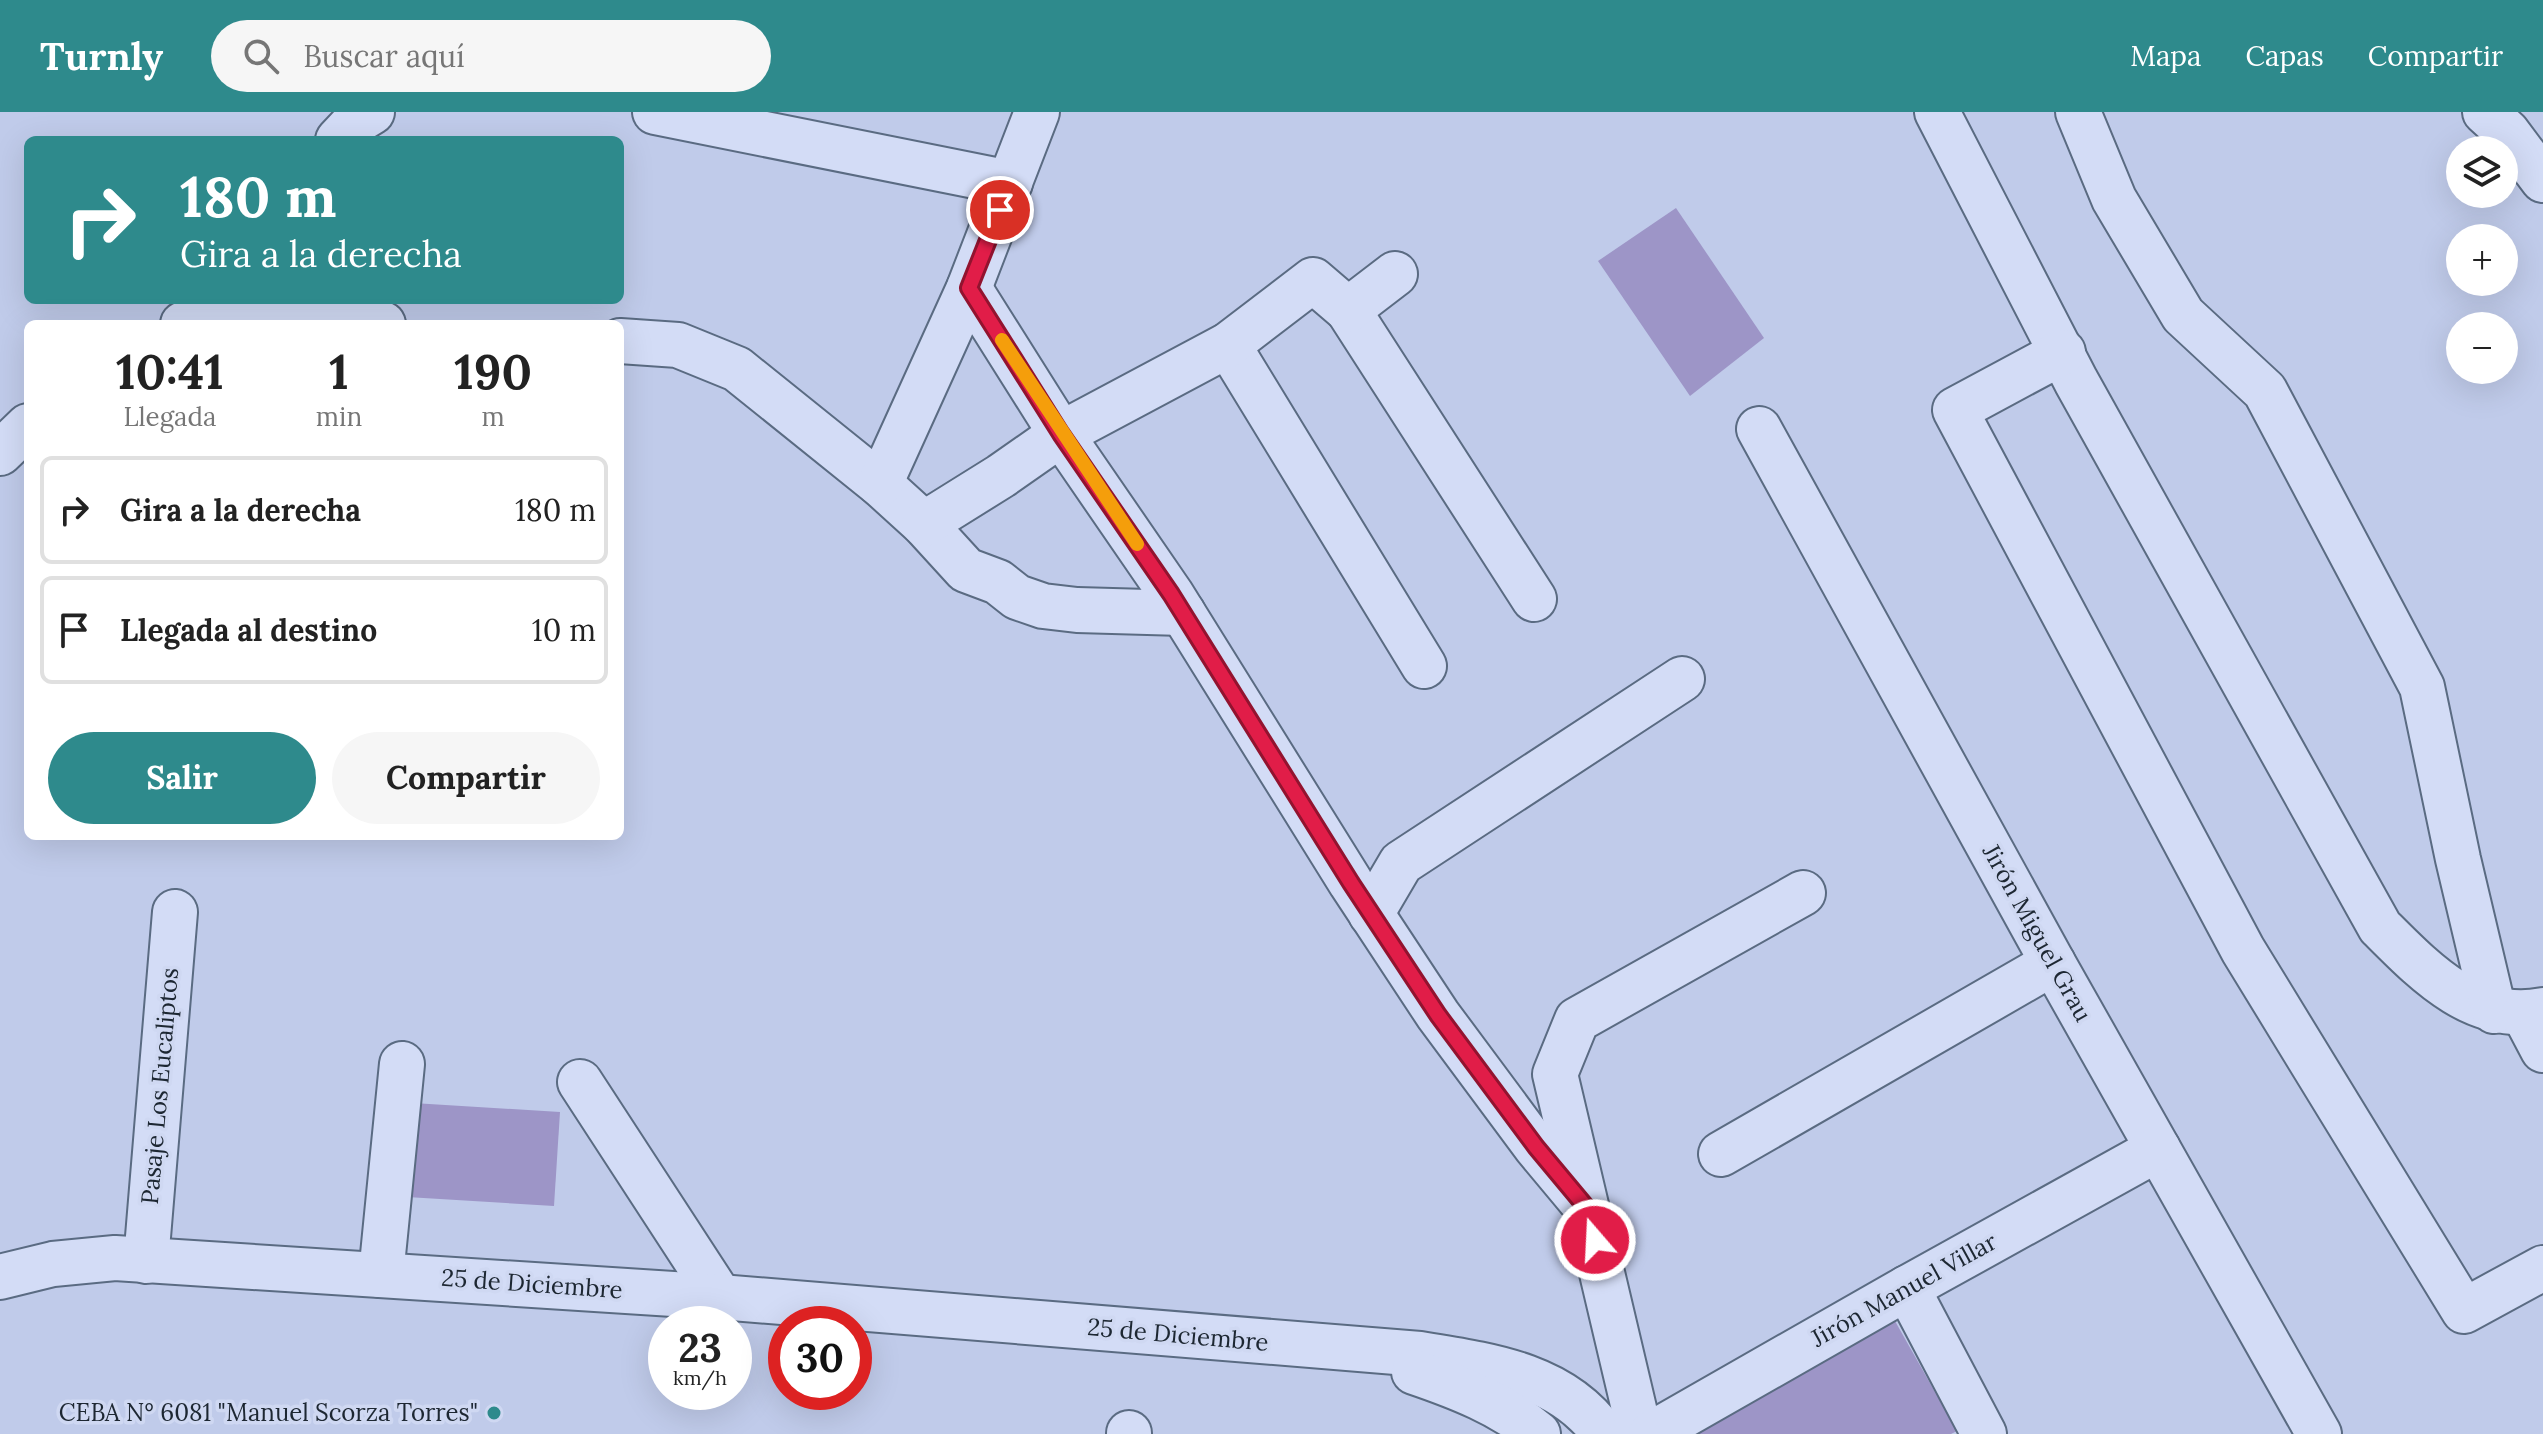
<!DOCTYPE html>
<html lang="es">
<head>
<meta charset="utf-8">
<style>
  body { margin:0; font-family:Lora,serif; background:#f6f6f6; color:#222; height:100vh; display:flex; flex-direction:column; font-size:30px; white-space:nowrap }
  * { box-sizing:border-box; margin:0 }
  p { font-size:26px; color:#767676 }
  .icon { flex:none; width:44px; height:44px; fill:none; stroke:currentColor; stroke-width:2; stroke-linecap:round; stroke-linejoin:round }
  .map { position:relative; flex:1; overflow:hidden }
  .panel { position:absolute; left:24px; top:208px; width:600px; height:520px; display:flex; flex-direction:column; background:#fff; border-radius:12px; box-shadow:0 8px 32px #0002 }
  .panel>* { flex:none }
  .guide { position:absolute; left:24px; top:24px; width:600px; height:168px; border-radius:12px; box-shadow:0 8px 32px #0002; background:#2e8a8c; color:#fff; overflow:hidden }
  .buttons { position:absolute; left:2446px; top:24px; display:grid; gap:16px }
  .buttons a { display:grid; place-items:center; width:72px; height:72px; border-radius:50%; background:#fff; box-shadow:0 8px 32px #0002; font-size:40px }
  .speed { position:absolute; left:648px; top:1194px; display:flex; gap:16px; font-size:40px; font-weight:700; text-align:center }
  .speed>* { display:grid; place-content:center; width:104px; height:104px; border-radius:50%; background:#fff; box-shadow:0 8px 32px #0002; line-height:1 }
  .speed small { font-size:20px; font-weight:400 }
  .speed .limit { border:12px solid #d22; background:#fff; color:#111 }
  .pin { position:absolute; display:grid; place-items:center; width:68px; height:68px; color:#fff; margin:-34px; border:4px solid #fff; border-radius:50%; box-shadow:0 2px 8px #0007 }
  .me { position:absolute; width:88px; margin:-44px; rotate:341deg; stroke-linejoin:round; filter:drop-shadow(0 0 6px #0008) }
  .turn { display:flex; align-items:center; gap:28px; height:168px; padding:0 24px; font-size:36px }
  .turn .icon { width:104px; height:104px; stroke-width:2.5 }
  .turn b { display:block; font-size:56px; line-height:68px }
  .eta { display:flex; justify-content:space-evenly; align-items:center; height:136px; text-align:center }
  .eta b { font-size:48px; font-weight:700; line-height:56px }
  .action { display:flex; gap:16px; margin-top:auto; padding:16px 24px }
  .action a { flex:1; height:92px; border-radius:48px; background:#2e8a8c; color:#fff; font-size:32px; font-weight:700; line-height:92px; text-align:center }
  .action a+a { background:#f6f6f6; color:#222 }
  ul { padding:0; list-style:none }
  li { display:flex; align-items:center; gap:24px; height:108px; margin:0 16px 12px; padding:0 8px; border:4px solid #e0e0e0; border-radius:12px }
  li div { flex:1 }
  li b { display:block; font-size:30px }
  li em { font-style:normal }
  header { display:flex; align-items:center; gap:48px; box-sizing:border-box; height:112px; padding:0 40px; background:#2e8a8c; color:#fff }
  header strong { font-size:38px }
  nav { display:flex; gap:44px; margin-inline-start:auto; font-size:28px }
  .search { width:560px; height:72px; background:#f6f6f6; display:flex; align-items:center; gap:20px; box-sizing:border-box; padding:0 28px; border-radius:44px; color:#767676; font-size:30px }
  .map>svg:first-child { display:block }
  .park { fill:#9d95c7 }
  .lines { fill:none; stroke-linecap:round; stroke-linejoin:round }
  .minor-casing { stroke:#5a6b82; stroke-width:48 }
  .minor { stroke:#d3dcf6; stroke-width:44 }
  .route-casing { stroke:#92132f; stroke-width:20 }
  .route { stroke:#e11d48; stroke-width:14 }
  .slow { stroke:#f59e0b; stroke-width:14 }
  .poi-dot { fill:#2e8a8c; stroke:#cfd8f2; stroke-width:3 }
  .labels { text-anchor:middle; stroke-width:7; stroke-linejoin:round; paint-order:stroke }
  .street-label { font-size:24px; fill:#1d2732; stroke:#cfd8f2 }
  .poi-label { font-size:24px; fill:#1d2732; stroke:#cfd8f2; text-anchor:end }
</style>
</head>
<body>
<header>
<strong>Turnly</strong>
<div class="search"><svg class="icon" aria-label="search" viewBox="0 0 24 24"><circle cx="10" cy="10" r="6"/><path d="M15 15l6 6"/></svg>Buscar aquí</div>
<nav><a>Mapa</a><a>Capas</a><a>Compartir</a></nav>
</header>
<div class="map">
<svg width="2543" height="1322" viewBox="0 0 2543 1322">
  <rect width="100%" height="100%" fill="#c0cbea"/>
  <g class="park">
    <polygon points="1676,96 1764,226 1690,284 1598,149"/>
    <polygon points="413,991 560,1000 554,1094 407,1085"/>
    <polygon points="1895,1209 1957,1319 1951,1322 1690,1322"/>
  </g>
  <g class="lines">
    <defs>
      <g id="minor">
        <polyline points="655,0 1010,71"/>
        <path d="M1937,0L2076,269L2380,815C2425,860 2474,912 2543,898"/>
        <polyline points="2078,0 2114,87 2183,203 2265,279 2422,575 2458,747 2494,899"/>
        <polyline points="2485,0 2507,20 2543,68"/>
        <polyline points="338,28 354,11 372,0"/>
        <polyline points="969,176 1061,322 1171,482 1351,771 1438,903 1536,1035 1586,1095"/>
        <polyline points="1348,198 1534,487"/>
        <polyline points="183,212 232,207 383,212"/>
        <polyline points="620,229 678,233 737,257 880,372 924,412 966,458 998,470 1017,485 1043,494 1077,498 1183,501"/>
        <polyline points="1228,233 1424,554"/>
        <polyline points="2063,240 1955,298 2243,838 2464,1199 2543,1156"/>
        <polyline points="1759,317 2053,851 2319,1322"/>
        <polyline points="0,341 28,314"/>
        <polyline points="880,372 969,176 1037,0"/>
        <polyline points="924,412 1001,364 1061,322 1228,233 1313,168 1348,198 1395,162"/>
        <polyline points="1371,802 1401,751 1682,567"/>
        <polyline points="2524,902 2543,938"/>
        <polyline points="580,970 720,1185"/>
        <polyline points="1721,1042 2053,851"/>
        <polyline points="146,1149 175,800"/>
        <polyline points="381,1163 402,952"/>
        <path d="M0,1165L53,1152L115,1146L720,1185L1420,1242C1488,1253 1562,1262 1604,1322"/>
        <polyline points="1907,1176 1984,1322"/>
        <path d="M1414,1260C1458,1275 1502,1292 1538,1322"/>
        <polyline points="1129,1321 1129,1322"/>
        <polyline points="1640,1322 1555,962 1577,908 1803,781"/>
        <polyline points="1651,1322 1907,1176 2158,1037"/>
      </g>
    </defs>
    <use href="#minor" class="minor-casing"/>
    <use href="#minor" class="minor"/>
  </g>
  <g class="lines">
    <defs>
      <polyline id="route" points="1000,98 969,176 1061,322 1171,482 1351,771 1438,903 1536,1035 1586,1095 1595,1128"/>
    </defs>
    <use href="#route" class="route-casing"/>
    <use href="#route" class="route"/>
    <polyline class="slow" points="1002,228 1137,432"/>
  </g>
  <circle class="poi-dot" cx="494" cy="1301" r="8"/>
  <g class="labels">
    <g class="street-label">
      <text transform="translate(2037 821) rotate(61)" y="8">Jirón Miguel Grau</text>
      <text transform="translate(160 974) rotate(-85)" y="8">Pasaje Los Eucaliptos</text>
      <text transform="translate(532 1172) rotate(4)" y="8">25 de Diciembre</text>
      <text transform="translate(1904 1178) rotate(-29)" y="8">Jirón Manuel Villar</text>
      <text transform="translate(1178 1223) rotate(5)" y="8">25 de Diciembre</text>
    </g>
    <g class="poi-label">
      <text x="478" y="1309">CEBA N° 6081 "Manuel Scorza Torres"</text>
    </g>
  </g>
</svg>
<div class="buttons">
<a><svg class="icon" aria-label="layers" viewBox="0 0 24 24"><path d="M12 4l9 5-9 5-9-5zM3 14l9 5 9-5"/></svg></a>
<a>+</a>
<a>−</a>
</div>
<div class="speed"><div>23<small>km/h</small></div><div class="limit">30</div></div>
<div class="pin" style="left:1000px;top:98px;background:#d93025"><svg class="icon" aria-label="arrive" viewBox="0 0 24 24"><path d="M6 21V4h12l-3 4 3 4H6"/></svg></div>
<svg class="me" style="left:1595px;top:1128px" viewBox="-20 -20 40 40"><circle r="17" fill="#e11d48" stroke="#fff" stroke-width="3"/><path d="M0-11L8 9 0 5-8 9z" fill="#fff"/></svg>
<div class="guide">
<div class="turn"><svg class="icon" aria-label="right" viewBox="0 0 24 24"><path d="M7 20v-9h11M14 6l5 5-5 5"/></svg><div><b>180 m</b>Gira a la derecha</div></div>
</div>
<section class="panel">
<div class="eta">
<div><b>10:41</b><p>Llegada</p></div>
<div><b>1</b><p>min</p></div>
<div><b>190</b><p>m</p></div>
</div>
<ul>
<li><svg class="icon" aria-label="right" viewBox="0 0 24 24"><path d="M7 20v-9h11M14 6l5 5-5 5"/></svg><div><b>Gira a la derecha</b></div><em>180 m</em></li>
<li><svg class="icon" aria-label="arrive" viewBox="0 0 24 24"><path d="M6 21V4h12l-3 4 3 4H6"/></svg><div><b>Llegada al destino</b></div><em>10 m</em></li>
</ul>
<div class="action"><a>Salir</a><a>Compartir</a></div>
</section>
</div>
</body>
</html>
